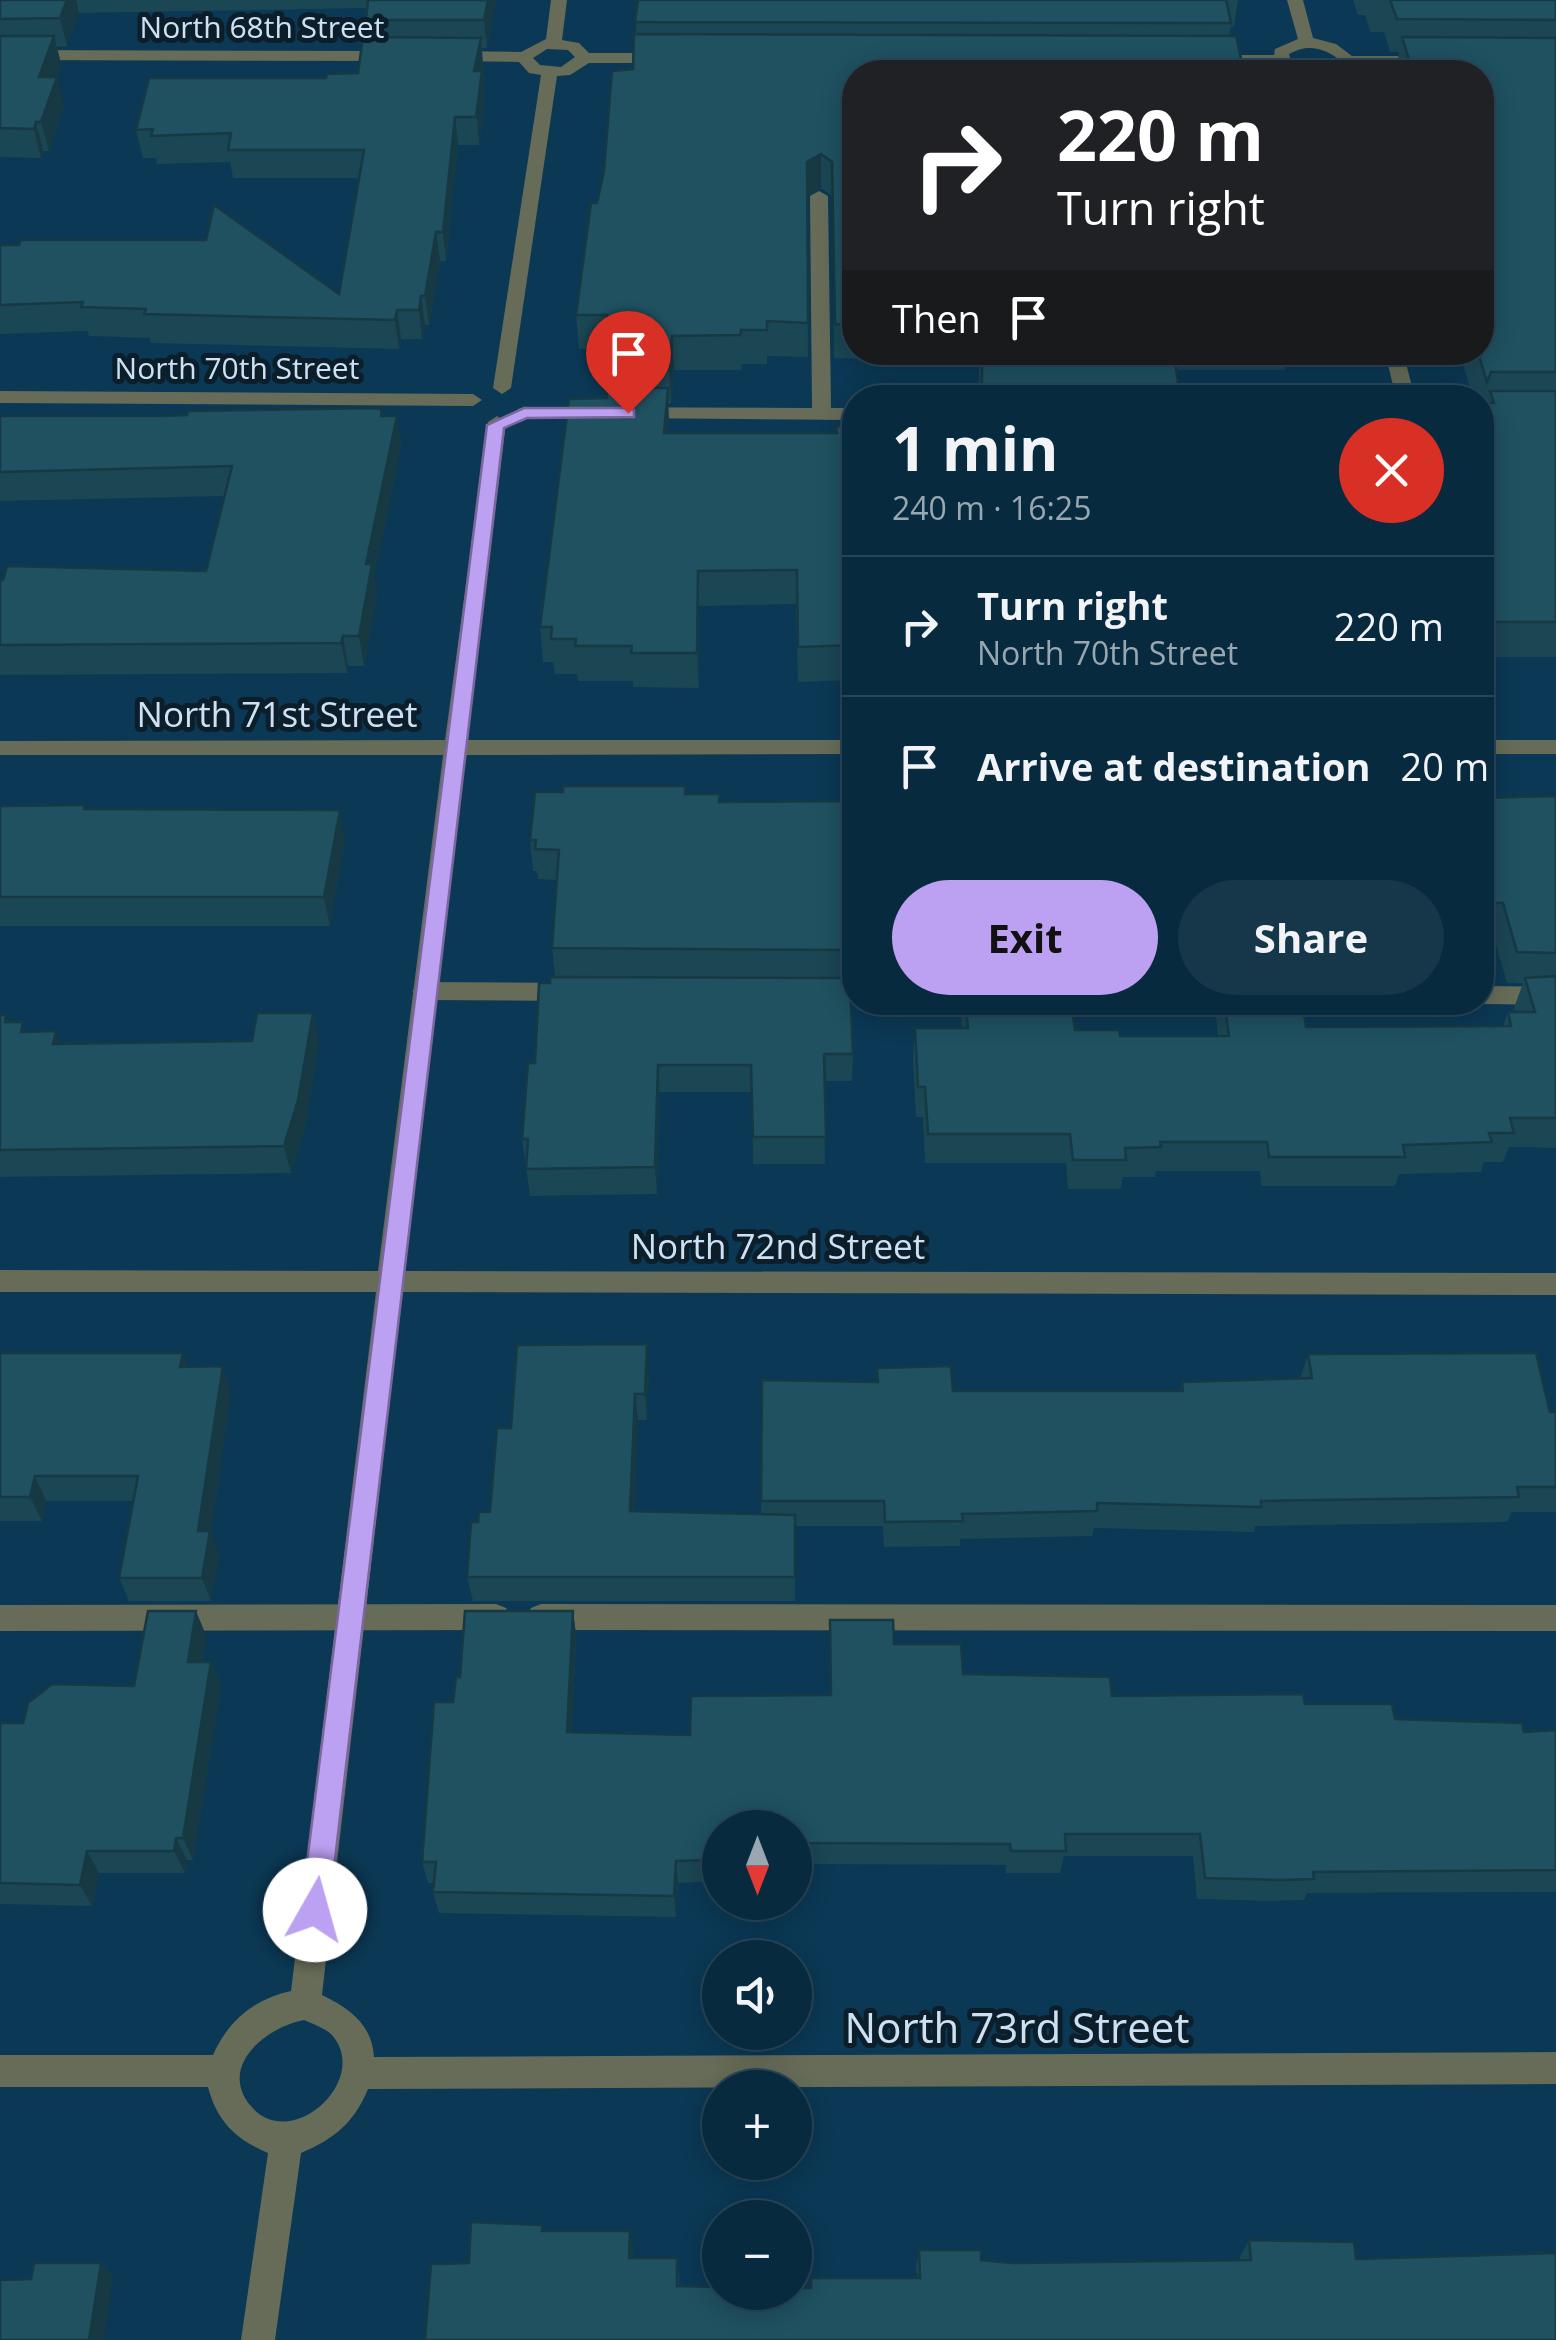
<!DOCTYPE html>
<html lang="en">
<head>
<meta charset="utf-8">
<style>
  body { margin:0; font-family:"Open Sans",sans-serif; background:#16364a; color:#f1f3f6; height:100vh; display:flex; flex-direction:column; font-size:38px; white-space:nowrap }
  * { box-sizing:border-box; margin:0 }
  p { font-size:32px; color:#98a7b0 }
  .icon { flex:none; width:55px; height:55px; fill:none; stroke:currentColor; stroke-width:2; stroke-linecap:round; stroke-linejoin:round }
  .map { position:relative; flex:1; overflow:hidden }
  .side { position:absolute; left:842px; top:385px; width:652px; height:630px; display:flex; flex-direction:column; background:#082a3f; border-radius:40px; box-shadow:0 5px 25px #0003,0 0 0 2px #294659 }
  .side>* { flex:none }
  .hud { position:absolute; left:842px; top:60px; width:652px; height:305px; border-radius:40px; box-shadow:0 5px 25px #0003,0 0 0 2px #294659; background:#202124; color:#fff; overflow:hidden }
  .needle { width:65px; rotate:180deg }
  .tools { position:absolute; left:702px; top:1810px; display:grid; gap:20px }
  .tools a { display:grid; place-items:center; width:110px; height:110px; border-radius:50%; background:#082a3f; box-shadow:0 5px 25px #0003,0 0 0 2px #294659; font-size:50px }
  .pin { position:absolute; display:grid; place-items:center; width:85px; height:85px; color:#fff; margin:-102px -42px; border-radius:50% 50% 50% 0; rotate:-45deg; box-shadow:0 0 10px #0007 }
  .pin .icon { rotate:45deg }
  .me { position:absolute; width:110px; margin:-55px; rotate:7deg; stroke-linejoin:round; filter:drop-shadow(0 0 8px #0008) }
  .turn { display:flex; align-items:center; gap:35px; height:210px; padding:0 50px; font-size:45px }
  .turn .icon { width:130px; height:130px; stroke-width:2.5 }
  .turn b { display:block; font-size:70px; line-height:85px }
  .then { display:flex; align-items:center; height:95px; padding:0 50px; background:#0003; gap:20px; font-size:38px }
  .round { display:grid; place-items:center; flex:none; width:105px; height:105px; border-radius:52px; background:#16364a }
  .overview { display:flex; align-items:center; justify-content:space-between; height:170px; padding:0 50px }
  h1 { font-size:60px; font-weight:700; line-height:75px }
  .cta { display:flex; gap:20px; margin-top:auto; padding:20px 50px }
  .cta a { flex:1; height:115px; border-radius:60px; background:#bca0f2; color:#111; font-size:40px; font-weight:700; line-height:115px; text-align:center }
  .cta a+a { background:#16364a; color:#f1f3f6 }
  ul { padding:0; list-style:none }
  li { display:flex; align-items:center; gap:30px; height:140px; padding:0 50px; border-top:2px solid #294659 }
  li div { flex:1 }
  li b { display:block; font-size:38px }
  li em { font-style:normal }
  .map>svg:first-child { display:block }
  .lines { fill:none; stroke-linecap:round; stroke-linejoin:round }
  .lane { fill:#666c58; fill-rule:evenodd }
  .street { fill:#666c58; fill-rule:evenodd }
  .wall { fill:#1b4653 }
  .shaded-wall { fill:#163943 }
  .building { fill:#1f5160; stroke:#163943; stroke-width:2.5 }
  .route { fill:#bca0f2; stroke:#7a689d; stroke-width:2.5 }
  .labels { text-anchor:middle; stroke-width:10; stroke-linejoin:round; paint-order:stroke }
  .far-street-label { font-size:30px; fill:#cce2f4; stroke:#0c1e2a }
  .street-label { font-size:35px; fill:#cce2f4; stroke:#0c1e2a }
  .near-street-label { font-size:42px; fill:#cce2f4; stroke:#0c1e2a }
</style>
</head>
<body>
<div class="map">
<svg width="1556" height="2340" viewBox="0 0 1556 2340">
  <rect width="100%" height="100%" fill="#0b3854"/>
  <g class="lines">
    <g class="lane">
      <polygon points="424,982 570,983 582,992 570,1001 424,1000 412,991"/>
      <polygon points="1482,986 1556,987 1556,1005 1482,1004 1478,1002 1482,1002"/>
      <polygon points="496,1604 506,1608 510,1617 506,1626 496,1630 0,1631 0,1605"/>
      <polygon points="541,1604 1556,1605 1556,1631 541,1630 531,1626 527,1617 531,1608"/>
    </g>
    <g class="street">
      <path d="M551,0H567L562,40L579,43L589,53H666L674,58L666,63H589L570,75L557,76L511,388L502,394L493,388L541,75L529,73L519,62L449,61L441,56L449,51L521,52L546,39ZM547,49L568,50L575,57L561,67L540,65L533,58Z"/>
      <path d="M1287,0H1303L1313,38L1336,44L1352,56H1431L1439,61L1431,66H1353L1347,72H1329L1337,65V58C1322,47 1306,44 1289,54L1291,62L1305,72H1286L1276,65L1205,63L1203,60L1211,55H1274L1275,49L1298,39Z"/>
      <polygon points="0,50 394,51 402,56 394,61 0,60"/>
      <polygon points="819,191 828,196 831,408 855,408 855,420 518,417 518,409 525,407 812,408 810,196"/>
      <polygon points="1385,352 1403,352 1415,398 1396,398"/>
      <polygon points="0,391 473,394 482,400 473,406 0,403"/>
      <path d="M497,416L506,422L467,740H855V754L465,755L404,1271L1556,1273V1295L402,1292L322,1995C349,2008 372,2024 374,2057L1556,2052V2084L368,2089C354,2123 334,2139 301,2153L275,2340H241L268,2153C235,2139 217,2121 208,2087H0V2055H213C228,2021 254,1999 291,1991L376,1292H0V1270L378,1271L443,755H0V741L445,740L488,422ZM304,2020C313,2024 324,2028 331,2034C373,2079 290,2155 250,2105C218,2065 267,2027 304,2020Z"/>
      <rect x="1482" y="740" width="74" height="14"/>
    </g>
  </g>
  <g class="wall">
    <polygon points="0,0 496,0 487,48 482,48 485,99 479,145 458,145 446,261 440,261 429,325 425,325 422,339 401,339 399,349 151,343 150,338 89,336 87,331 0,334 0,245 339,294 359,178 233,178 230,162 157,164 156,158 143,158 136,130 326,78 358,73 368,37 366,20 367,8 79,13 67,46 57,47 61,64 56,77 64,105 49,151 43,151 41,158 0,157"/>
    <polygon points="638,0 1238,0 1234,27 1231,27 1229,36 855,72 855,352 1289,352 1285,370 1176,370 1180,398 979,398 979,363 834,358 832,196 821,188 807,196 808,357 767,356 767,364 742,364 741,370 674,370 671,404 668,404 668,433 836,433 855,426 855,680 798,682 796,604 699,606 699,688 633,687 633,681 578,681 577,674 555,674 553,662 543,662 540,627 607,398 608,387 607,349 579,349 576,315 597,203 633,69"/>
    <polygon points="1353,0 1556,0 1556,657 1482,657 1482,398 1473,398 1461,358 1462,352 1482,352 1482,72 1396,72 1399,52 1390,52 1384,32 1370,32 1365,15 1358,15"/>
    <polygon points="382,410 383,416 397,416 401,446 374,577 377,594 364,666 348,666 347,673 0,675 0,580 206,571 225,496 0,501 0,416 160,416"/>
    <polygon points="563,792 685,794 720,802 855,801 855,930 848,930 848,978 853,1054 852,1081 824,1081 825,1164 753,1164 752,1092 659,1092 657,1194 530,1196 522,1139 550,983 555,977 552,948 556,880 538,879 537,871 533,871 530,840"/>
    <polygon points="1556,796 1556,1148 1509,1147 1503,1162 1484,1162 1481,1172 1399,1174 1395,1186 1261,1186 1260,1171 1156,1171 1155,1177 1123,1177 1121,1189 1068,1189 1066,1163 925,1163 923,1117 916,1117 913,1058 915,1028 962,1028 960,1002 1071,1002 1075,1030 1120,1036 1218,1036 1215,1009 1216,1002 1302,1002 1306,1027 1503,1026 1508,1012 1515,1012 1514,1008 1523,983 1507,983 1493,934 1482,934 1482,798"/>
    <polygon points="0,806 86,809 345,839 330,926 0,926"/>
    <polygon points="313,1013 319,1041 305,1128 291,1173 0,1177 0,1015 26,1032 61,1044 252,1041"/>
    <polygon points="0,1353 183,1353 187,1367 231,1391 211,1532 219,1555 211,1601 129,1601 119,1578 133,1501 46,1501 42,1521 0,1521"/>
    <polygon points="1308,1354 1550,1412 1556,1412 1556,1512 1512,1512 1507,1522 1255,1526 1254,1532 1094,1528 1092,1536 960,1539 960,1546 884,1547 883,1526 795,1526 795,1601 473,1601 467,1577 478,1522 490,1512 511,1428 649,1370 647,1420 638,1420 634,1511 761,1514 762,1380 876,1382 877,1368 953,1391 1180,1391 1182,1382 1300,1379"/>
    <polygon points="573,1611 576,1635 572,1732 690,1735 830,1695 830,1620 894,1644 963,1674 1112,1696 1305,1704 1395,1719 1524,1732 1556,1730 1556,1892 1307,1893 1304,1900 1271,1901 1197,1899 1193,1856 1064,1856 1060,1873 1006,1873 1006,1865 795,1864 795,1828 720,1828 720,1881 678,1883 676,1917 439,1913 433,1892 434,1883 428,1883 422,1862 453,1702 460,1677"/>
    <polygon points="206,1635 202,1662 211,1662 221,1686 193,1860 187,1860 185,1873 99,1873 92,1906 0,1904 0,1723 23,1723 134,1686"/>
    <polygon points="544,2231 633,2247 633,2258 679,2274 679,2286 811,2288 917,2278 916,2266 919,2250 981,2260 1012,2263 1240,2260 1240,2257 1249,2240 1356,2259 425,2340 469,2263"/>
  </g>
  <g class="shaded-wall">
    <polygon points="67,0 76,0 79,13 67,46 60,18"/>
    <polygon points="488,0 496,0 487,48 484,20"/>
    <polygon points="54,36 61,64 46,105 39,77"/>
    <polygon points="481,38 485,99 479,145 474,71"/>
    <polygon points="57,77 64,105 49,151 41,122"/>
    <polygon points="455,117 458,145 446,261 443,232"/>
    <polygon points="36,122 43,151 41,158 34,129"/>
    <polygon points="821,154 821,188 806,196 807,162"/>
    <polygon points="436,232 440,261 429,325 425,296"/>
    <polygon points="421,296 425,325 422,339 419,310"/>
    <polygon points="397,310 401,339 399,349 395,320"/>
    <polygon points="672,336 674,370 671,404 669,369"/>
    <polygon points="668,388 669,422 665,467 664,433"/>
    <polygon points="397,416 401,446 374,577 377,594 364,666 359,636 366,564"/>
    <polygon points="698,571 699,606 699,688 697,653"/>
    <polygon points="343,636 348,666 347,673 341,643"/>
    <polygon points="340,810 345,839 330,926 324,897"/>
    <polygon points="313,1013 319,1041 305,1128 291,1173 284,1146"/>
    <polygon points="56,1031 66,1059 53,1044"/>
    <polygon points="658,1065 659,1092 657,1194 655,1167"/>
    <polygon points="647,1344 649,1370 647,1420 645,1394"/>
    <polygon points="183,1353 191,1378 180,1367"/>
    <polygon points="223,1366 231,1391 211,1532 219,1555 211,1601 202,1578 198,1531"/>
    <polygon points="635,1394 638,1420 633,1536 630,1511"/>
    <polygon points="35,1476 46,1501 42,1521 30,1497"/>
    <polygon points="196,1611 206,1635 198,1686 188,1662"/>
    <polygon points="573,1611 576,1635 571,1754 567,1732"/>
    <polygon points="211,1662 221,1686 193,1860 183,1838"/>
    <polygon points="176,1838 187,1860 185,1873 174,1851"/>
    <polygon points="87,1851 99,1873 92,1906 80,1885"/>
    <polygon points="676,1861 678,1883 676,1917 674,1896"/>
    <polygon points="630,2231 633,2247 632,2274 629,2258"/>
    <polygon points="101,2263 113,2277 104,2340 89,2340"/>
  </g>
  <g class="building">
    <polygon points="0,0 67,0 60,18 0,19"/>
    <polygon points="368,0 488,0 484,20 366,20"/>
    <polygon points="638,0 1226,0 1231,23 635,22"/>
    <polygon points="1390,0 1556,0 1556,20 1397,19"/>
    <polygon points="634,34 1236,36 1244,72 855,72 855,325 835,324 832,162 821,154 807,162 808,323 767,321 767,330 741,330 740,335 672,336 669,369 607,369 607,315 576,315 591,203 597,203 604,171 612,71 633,69"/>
    <polygon points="0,36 54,36 39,77 57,77 41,122 36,122 34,129 0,128"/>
    <polygon points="363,37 481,38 474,71 482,71 476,117 455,117 443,232 436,232 425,296 421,296 419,310 397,310 395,320 144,314 146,309 81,307 83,302 0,305 0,245 19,245 21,240 206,240 214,205 339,294 364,150 228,150 231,133 151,136 153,129 136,130 149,78 326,78 327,74 358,73"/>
    <polygon points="1402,37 1556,38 1556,372 1491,372 1487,382 1478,352 1482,352 1482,72 1413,72"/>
    <polygon points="982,352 1174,352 1180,398 982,398"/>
    <polygon points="607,387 668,388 664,433 837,433 836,426 855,426 855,645 798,647 797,570 698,571 697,653 631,653 632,646 575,646 576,639 551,639 552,627 540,627 569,399 607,398"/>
    <polygon points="1490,391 1556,391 1556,622 1482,622 1482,403 1494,403"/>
    <polygon points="376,408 382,410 381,416 397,416 366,564 372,564 359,636 343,636 341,643 0,645 0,580 3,580 7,566 206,571 232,466 0,472 0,416 160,416 187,415 188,411"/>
    <polygon points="563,786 685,786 685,794 720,794 719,802 855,801 855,900 847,900 849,950 552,948 559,850 535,849 536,840 530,840 535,792 563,792"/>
    <polygon points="1556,796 1556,953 1517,952 1503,903 1482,903 1482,798"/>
    <polygon points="85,805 84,809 340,810 324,897 0,897 0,806"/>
    <polygon points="1556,976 1556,1118 1510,1118 1514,1133 1489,1133 1492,1142 1403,1145 1405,1157 1269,1157 1267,1142 1160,1142 1161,1147 1125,1148 1126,1160 1073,1160 1070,1134 928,1134 925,1087 918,1087 915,1028 968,1028 965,1002 1071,1002 1075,1030 1119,1030 1120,1036 1229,1036 1224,1002 1302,1002 1306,1027 1511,1026 1508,1012 1535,1012 1525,978"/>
    <polygon points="550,977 850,978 853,1054 824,1054 826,1137 753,1137 751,1065 658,1065 655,1167 526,1169 528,1139 522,1139 528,1063 535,1063 539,983 550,983"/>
    <polygon points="257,1013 313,1013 298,1100 284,1146 0,1150 0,1015 6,1015 5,1022 23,1022 21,1032 56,1031 53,1044 252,1041"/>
    <polygon points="647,1344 645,1394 635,1394 630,1511 795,1515 795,1577 467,1577 471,1522 478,1522 479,1512 490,1512 497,1428 511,1428 517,1345"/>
    <polygon points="0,1353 183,1353 180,1367 223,1366 198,1531 210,1531 202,1578 119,1578 138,1476 35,1476 30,1497 0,1497"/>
    <polygon points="1536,1353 1550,1412 1556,1412 1556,1487 1517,1487 1519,1497 1261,1501 1261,1507 1097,1503 1097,1511 962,1514 963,1521 885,1522 884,1501 761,1501 762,1380 878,1382 877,1368 951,1366 953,1391 1183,1391 1182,1382 1312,1378 1308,1354"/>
    <polygon points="148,1611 196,1611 188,1662 211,1662 183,1838 176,1838 174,1851 87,1851 80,1885 0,1883 0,1723 23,1723 28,1703 52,1684 134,1686"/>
    <polygon points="465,1611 573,1611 567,1732 690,1735 691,1696 831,1695 830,1620 893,1620 894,1644 961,1644 963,1674 1110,1677 1112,1696 1303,1694 1305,1704 1392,1704 1395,1719 1522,1723 1524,1732 1556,1730 1556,1870 1313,1872 1314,1879 1280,1880 1205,1878 1200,1834 1065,1834 1066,1851 1011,1851 1010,1844 795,1843 795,1828 720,1828 720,1860 676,1861 674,1896 433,1892 436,1862 422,1862 434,1702 453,1702 456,1677 460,1677"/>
    <polygon points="471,2222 542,2225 542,2231 630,2231 629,2258 677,2258 677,2286 720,2287 720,2292 795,2292 795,2288 811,2288 811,2278 920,2278 919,2250 981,2250 981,2260 1012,2263 1251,2260 1249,2240 1354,2242 1356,2259 1556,2253 1556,2340 425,2340 431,2264 469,2263"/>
    <polygon points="34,2263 101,2263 89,2340 0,2340 0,2280 31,2279"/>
  </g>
  <polygon class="route" points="628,408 634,410 634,417 527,418 504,428 329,1910 325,1920 315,1924 305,1920 301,1910 487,425 524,408"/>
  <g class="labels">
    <g class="far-street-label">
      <text x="262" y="38">North 68th Street</text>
      <text x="237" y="379">North 70th Street</text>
    </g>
    <g class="street-label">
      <text x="277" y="727">North 71st Street</text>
      <text x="778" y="1259">North 72nd Street</text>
    </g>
    <g class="near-street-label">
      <text x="1017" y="2043">North 73rd Street</text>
    </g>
  </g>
</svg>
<div class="tools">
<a><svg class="needle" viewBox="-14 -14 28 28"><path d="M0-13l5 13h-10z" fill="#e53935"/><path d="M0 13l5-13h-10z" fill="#98a7b0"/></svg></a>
<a><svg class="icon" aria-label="sound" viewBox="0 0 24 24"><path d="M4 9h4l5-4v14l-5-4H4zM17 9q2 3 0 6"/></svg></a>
<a>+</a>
<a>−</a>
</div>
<div class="pin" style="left:628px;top:413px;background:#d93025"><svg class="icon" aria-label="arrive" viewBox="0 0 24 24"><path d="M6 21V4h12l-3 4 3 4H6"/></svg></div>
<svg class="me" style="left:315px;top:1910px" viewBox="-20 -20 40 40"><circle r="19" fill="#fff"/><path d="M0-13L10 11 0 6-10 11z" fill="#bca0f2"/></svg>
<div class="hud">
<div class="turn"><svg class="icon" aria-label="right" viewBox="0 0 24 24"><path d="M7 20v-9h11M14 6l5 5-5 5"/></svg><div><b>220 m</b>Turn right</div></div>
<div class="then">Then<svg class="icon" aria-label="arrive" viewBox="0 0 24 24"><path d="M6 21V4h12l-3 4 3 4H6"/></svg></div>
</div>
<section class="side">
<div class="overview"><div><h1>1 min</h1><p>240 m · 16:25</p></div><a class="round" style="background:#d93025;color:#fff"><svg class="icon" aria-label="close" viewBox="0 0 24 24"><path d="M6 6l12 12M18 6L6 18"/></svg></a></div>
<ul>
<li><svg class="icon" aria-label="right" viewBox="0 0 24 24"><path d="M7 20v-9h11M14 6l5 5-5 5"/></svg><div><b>Turn right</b><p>North 70th Street</p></div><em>220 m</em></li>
<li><svg class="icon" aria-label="arrive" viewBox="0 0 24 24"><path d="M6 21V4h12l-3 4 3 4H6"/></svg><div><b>Arrive at destination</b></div><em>20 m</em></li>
</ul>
<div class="cta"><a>Exit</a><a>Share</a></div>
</section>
</div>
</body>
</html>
